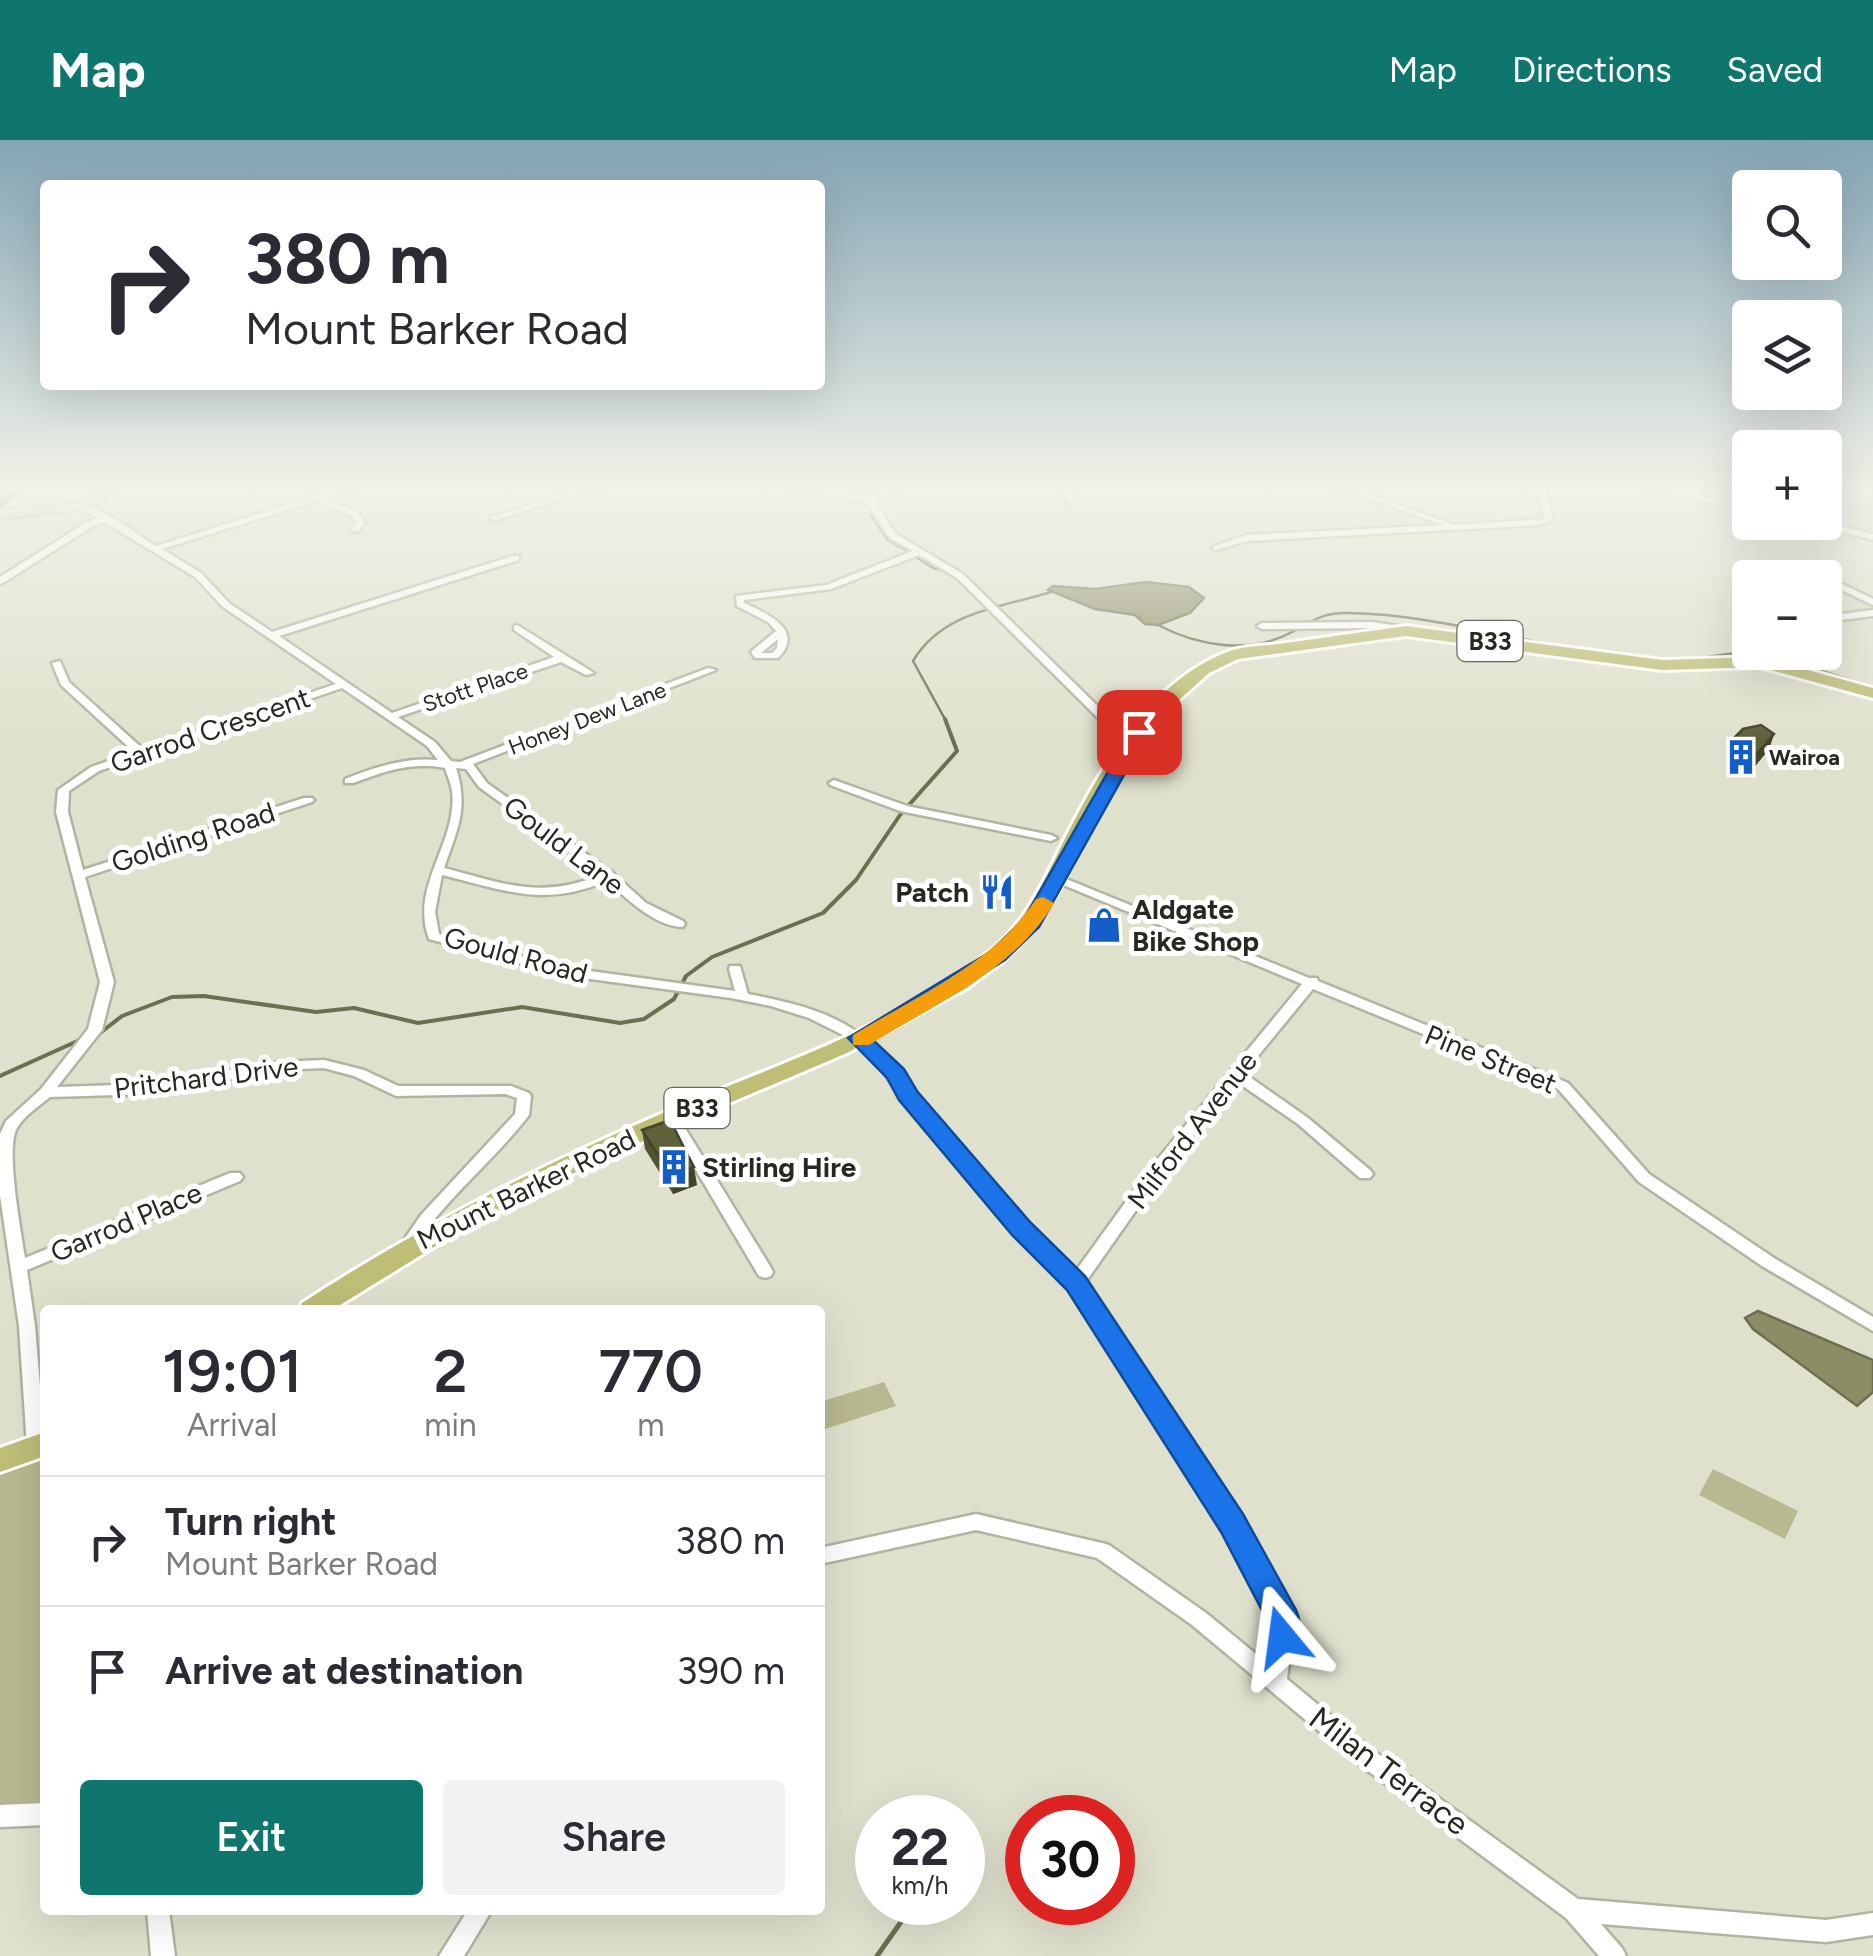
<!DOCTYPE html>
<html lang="en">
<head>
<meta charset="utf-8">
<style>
  body { margin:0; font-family:Figtree,sans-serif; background:#f2f2f3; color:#2b2b33; height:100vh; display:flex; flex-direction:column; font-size:38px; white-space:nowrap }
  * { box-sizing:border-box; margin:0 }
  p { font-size:32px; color:#7c7c81 }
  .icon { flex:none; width:55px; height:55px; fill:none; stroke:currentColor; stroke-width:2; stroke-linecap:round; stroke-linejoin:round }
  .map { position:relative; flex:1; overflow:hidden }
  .details { position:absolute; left:40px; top:1165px; width:785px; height:610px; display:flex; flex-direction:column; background:#fff; border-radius:10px; box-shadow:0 10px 40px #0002 }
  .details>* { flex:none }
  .top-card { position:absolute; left:40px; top:40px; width:785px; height:210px; border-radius:10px; box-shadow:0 10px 40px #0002; background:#fff; color:#2b2b33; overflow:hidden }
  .controls { position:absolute; left:1732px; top:30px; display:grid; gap:20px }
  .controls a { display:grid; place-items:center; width:110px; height:110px; border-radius:10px; background:#fff; box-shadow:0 10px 40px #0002; font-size:50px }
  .speed { position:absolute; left:855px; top:1655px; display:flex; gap:20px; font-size:50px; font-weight:700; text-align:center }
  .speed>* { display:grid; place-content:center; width:130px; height:130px; border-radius:50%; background:#fff; box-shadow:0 10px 40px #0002; line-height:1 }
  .speed small { font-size:25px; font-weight:400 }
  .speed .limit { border:15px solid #d22; background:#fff; color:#111 }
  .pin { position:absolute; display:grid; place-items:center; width:85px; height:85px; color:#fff; margin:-42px; border-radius:20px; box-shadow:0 5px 15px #0006 }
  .me { position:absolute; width:110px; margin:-55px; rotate:344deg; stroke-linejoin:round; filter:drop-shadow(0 0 8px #0008) }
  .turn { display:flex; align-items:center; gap:35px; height:210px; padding:0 40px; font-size:45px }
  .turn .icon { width:130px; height:130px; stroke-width:2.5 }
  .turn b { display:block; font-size:70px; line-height:85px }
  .eta { display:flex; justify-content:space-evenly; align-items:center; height:170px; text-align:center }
  .eta b { font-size:60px; font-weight:600; line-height:70px }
  .cta { display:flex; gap:20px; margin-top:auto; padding:20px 40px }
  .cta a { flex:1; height:115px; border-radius:10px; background:#0f766e; color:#fff; font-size:40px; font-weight:600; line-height:115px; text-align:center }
  .cta a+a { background:#f2f2f3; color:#2b2b33 }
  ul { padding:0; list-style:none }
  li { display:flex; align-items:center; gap:30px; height:130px; padding:0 40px; border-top:2px solid #e1e1e2 }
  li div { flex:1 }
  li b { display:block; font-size:38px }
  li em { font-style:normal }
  header { display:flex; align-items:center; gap:60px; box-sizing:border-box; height:140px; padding:0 50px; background:#0f766e; color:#fff }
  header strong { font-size:48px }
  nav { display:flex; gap:55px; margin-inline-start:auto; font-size:35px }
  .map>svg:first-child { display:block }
  .green { fill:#b8b990 }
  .water { fill:#8c8c65; stroke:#6e6e51; stroke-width:2.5 }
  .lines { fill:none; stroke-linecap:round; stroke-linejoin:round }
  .stream-far2 { stroke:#6e6e51; stroke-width:2.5 }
  .stream-far1 { stroke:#6e6e51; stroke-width:4 }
  .stream { stroke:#6e6e51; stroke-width:5 }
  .minor-casing { stroke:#b3b3a1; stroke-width:5 }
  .tertiary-casing { stroke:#b3b3a1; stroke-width:4 }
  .secondary-casing { stroke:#b3b3a1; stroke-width:5 }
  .primary-casing { stroke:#fff; stroke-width:6 }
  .motorway-casing { stroke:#fff; stroke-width:5 }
  .minor { fill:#fff; fill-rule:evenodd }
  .tertiary { fill:#fff; fill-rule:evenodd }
  .secondary { fill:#dfdfbb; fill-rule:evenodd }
  .primary { fill:#bfbe77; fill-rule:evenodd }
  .motorway { fill:#94931d; fill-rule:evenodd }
  .wall { fill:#535333 }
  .shaded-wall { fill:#434329 }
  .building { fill:#60603b; stroke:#434329; stroke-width:2.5 }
  .route { fill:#1a73e8; stroke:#114b97; stroke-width:2.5 }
  .slow { fill:#f59e0b }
  .labels { text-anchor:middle; stroke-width:10; stroke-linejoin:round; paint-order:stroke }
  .far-street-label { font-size:22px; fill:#282821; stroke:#fff }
  .far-poi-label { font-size:22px; font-weight:bold; fill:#282821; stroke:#fff; text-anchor:start }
  .shield { fill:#fff; stroke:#686864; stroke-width:2.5 }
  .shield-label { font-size:25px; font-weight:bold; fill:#282821 }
  .street-label { font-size:28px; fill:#282821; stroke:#fff }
  .poi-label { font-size:28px; font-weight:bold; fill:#282821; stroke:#fff; text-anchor:start }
  .near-street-label { font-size:32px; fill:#282821; stroke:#fff }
</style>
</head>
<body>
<header>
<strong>Map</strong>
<nav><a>Map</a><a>Directions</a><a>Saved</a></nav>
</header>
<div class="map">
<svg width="1873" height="1816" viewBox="0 0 1873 1816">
  <rect width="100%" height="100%" fill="#e0e1cd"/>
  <g class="green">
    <polygon points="884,1242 896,1266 825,1289 820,1262"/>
    <polygon points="45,1304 45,1674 0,1676 0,1320"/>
    <polygon points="1713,1329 1798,1371 1785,1399 1699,1355"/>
  </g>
  <g class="water">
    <polygon points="1146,442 1189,447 1204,458 1190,473 1158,485 1145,484 1135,475 1095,469 1048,450 1053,446 1095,449"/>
    <polygon points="1758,1171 1873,1220 1873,1252 1857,1266 1753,1189 1745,1178"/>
  </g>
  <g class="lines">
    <g class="stream-far2">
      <polyline points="871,376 888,400 909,412"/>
      <polyline points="914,416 935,429 944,428"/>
      <path d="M1158,485C1198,506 1250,515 1292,492C1314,481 1322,472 1349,473C1421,474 1492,494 1563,507"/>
      <polyline points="1761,512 1873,547"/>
      <polyline points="1632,516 1682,520"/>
      <polyline points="1692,519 1750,511"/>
      <path d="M946,581L913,521C943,471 1000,468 1051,452"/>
    </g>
    <g class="stream-far1">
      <polyline points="95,897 122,876 172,857 204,856 316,872 354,868 418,883 522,867 620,883 644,879 674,859 686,836 712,817 823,773 856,740 900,675 957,611 945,579"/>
      <polyline points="0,936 82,899"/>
    </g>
    <polyline class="stream" points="877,1816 915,1762"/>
    <defs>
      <g id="minor">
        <path d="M349,345H361L323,358L358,372L365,383L357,392L350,390L357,383L352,376L316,361L162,409L201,433L229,463L272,492L513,416H519V420L279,496L392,573L554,517L514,490V486L517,485L594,533L586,535L561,522L398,577L435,602L451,621L460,622L708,528L716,530L473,624L487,643L613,733L646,763L683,781L685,784L683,787C656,787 627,759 607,741C543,768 505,750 442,735L435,772L439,794L520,816L583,830L735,851L729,829L730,826H740L748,854C785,861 826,870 857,892C888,914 905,944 929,972C977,1027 1023,1082 1075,1132L1148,1031L1302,844L1049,739L1051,736H1059L1309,838H1317L1318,841L1568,943L1649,1034L1774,1118L1873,1177V1191L1762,1126L1639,1042L1558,949L1313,849L1244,933L1308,978L1370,1030L1373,1034L1370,1038H1360L1298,984L1237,942L1158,1039L1085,1143L1195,1308L1291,1474L1294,1480L1287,1539L1370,1608L1578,1759L1826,1780L1873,1773V1795L1826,1802L1601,1784L1622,1808L1626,1816H1599L1566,1778L1356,1622L1192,1485L1097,1418L976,1390L820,1424V1408L976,1374L1102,1403L1109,1405L1206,1473L1268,1524L1274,1481L1183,1318L1070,1147L1015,1093L902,958L877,923L845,896L809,878L771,866L731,858L583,838L514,822L429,799C409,746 458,703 452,651C451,643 447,635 445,628C412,621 383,632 353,643H345V639C376,627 405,617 438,620L427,606L342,548L99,631L69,651L68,672L83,730L304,658H312L314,660L312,662L85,737L114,842L102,890L57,947L151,944L278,922L324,920L364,930L398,946H511L529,953L531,956L529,975C500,1013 463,1044 433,1081C423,1093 418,1113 401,1111L399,1107L421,1075L515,974L517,958L505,954L396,956L354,936L324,928L278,930L151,954L50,957C39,966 22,977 16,990C6,1012 21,1092 25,1118L230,1033H240L243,1037L240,1041L27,1130L35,1186L45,1307L42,1312L36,1314L30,1312L27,1307L19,1186L0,1055V994L6,981L41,949L88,889L100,842L56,672L58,650L91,627L134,612L61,545L52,523L60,521L69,542L143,609L336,544L223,467L195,437L104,382L93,386L3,443L0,444V437L87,382L98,378L81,368V364C103,368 135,393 156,406ZM456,628L466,629L479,647L600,735C540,760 503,743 444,728C457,690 469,669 456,628Z"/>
        <polygon points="594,345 606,345 496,380 489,378"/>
        <path d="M784,345H800L869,358L894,345H904L875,362L896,394L963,434L1120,588L1138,594V598L1134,599L1112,592L957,438L919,415L831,449L744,460V463C766,473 806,490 778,518H755L751,512L753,510L776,491L768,482L737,466L736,456L826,445L913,411L890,398L867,363ZM778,499L777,508L772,513H761Z"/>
        <polygon points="1057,345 1065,345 1075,361 1074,363 1068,363"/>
        <polygon points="1331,345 1343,345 1454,385 1545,379 1537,345 1545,345 1553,380 1540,385 1247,401 1216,410 1212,407 1246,395 1443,385"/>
        <polygon points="1840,443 1873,459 1873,465 1837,448 1836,446"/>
        <polygon points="1873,470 1873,476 1825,482 1825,476"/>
        <polygon points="1372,482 1405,487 1410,490 1405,493 1372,488 1262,489 1257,486 1262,483"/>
        <polygon points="834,640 907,666 1051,695 1057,698 1051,701 900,671 830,645 829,643"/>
        <polygon points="672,973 677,975 771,1128 773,1132 771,1136 765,1138 759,1136 665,978"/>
        <polygon points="45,1663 45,1685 0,1687 0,1665"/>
        <polygon points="147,1770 169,1770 175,1816 151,1816"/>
        <polygon points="468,1770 492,1770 464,1816 439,1816"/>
      </g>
      <g id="tertiary">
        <polygon points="1636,345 1655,345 1750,366 1750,372"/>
        <polygon points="1803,382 1824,382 1873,394 1873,400"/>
      </g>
      <polygon id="secondary" points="105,345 119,345 88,369 0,378 0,370 81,363"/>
      <g id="primary">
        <path d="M1406,486L1662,520L1761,517L1873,548V558L1760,527L1662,530L1406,496L1238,519L1209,533L1158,579L1119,634L1058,752L1033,791L1003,821L967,848L847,913L680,984L542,1048L452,1096L332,1170H299L302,1163C417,1088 537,1027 663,973C774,925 898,887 993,809C1032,776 1050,726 1073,683C1108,616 1153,541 1227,512C1242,506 1262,506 1279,504C1321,498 1364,492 1406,486Z"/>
        <polygon points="45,1292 45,1316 0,1332 0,1308"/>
      </g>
      <polygon id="motorway" points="17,345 33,345 0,370 0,359"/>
    </defs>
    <use href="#minor" class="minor-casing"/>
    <use href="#tertiary" class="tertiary-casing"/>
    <use href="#secondary" class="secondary-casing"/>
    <use href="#primary" class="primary-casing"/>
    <use href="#motorway" class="motorway-casing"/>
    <use href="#minor" class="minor"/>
    <use href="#tertiary" class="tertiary"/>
    <use href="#secondary" class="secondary"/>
    <use href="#primary" class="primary"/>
    <use href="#motorway" class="motorway"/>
  </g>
  <g class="wall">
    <polygon points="1774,594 1769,609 1752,630 1737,629 1730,612 1735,597"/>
    <polygon points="642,990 697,1045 673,1054 645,1009"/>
  </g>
  <g class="shaded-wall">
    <polygon points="1774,594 1769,609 1752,630 1757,614"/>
    <polygon points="694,1027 697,1045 673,1054 671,1035"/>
  </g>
  <g class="building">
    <polygon points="1761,585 1774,594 1757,614 1743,613 1735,597 1743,589"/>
    <polygon points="670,980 694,1027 671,1035 642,990"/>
  </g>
  <linearGradient id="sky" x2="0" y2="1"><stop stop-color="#83a4b4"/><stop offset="0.58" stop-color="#f1f2e8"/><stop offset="1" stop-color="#f1f2e8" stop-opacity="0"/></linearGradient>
  <rect width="1873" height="599" fill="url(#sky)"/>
  <path class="route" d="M1133,588L1148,592L1039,787L1005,820L873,900L904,929L917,951L1030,1082L1085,1136L1243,1374L1296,1470C1302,1484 1300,1494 1293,1508L1282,1512L1270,1508L1265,1497L1268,1482L1221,1392L1067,1150L1012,1095L899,960L887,938L848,898L990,812L1024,779Z"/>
  <path class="slow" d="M1043,757L1054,763C1015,830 933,865 869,905H853V895C917,856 994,823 1036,759Z"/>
  <defs>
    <symbol id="building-bare" viewBox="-9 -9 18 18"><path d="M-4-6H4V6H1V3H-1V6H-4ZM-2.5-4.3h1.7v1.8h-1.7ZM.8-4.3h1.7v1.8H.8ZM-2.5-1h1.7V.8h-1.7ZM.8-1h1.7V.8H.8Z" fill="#135dc8" stroke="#fff" stroke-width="2.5" paint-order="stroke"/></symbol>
    <symbol id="restaurant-bare" viewBox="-9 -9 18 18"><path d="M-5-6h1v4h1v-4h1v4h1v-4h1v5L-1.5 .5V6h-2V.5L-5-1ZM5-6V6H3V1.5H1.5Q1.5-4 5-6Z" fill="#135dc8" stroke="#fff" stroke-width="2.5" paint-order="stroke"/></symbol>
    <symbol id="shop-bare" viewBox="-9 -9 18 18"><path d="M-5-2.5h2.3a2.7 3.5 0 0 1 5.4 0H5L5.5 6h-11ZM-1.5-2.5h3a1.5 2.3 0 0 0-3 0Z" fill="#135dc8" stroke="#fff" stroke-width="2.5" paint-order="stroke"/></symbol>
  </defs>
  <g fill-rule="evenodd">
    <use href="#building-bare" x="1716" y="592" width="50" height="50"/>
    <use href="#restaurant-bare" x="972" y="727" width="50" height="50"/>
    <use href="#shop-bare" x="1079" y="760" width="50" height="50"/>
    <use href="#building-bare" x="649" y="1002" width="50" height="50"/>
  </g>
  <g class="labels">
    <g class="far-street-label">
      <text transform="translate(475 547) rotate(-19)" y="8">Stott Place</text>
      <text transform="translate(587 578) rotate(-21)" y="8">Honey Dew Lane</text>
    </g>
    <g class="far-poi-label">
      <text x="1769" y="625">Wairoa</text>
    </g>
    <g class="shield">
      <rect x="1457.5" y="481" width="65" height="40" rx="8"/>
      <rect x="664.5" y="948" width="65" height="40" rx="8"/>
    </g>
    <g class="shield-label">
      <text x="1490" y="510">B33</text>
      <text x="697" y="977">B33</text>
    </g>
    <g class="street-label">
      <text transform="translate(210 590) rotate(-19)" y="10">Garrod Crescent</text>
      <text transform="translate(193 697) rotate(-18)" y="10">Golding Road</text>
      <text transform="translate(564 705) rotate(37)" y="10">Gould Lane</text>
      <text transform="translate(516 815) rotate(15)" y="10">Gould Road</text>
      <text transform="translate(1491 919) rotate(22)" y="10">Pine Street</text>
      <text transform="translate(206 937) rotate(-7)" y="10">Pritchard Drive</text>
      <text transform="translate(1192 990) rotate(-52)" y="10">Milford Avenue</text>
      <text transform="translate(526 1049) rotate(-26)" y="10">Mount Barker Road</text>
      <text transform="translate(126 1082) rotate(-23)" y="10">Garrod Place</text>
    </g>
    <g class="poi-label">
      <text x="969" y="762" text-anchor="end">Patch</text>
      <text x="1132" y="779">Aldgate<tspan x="1132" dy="32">Bike Shop</tspan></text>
      <text x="702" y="1037">Stirling Hire</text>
    </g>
    <g class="near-street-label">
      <text transform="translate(1389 1631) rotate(37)" y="11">Milan Terrace</text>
    </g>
  </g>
</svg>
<div class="controls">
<a><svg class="icon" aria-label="search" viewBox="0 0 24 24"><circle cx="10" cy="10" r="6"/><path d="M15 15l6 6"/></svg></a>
<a><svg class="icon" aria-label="layers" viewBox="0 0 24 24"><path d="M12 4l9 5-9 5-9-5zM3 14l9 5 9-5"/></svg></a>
<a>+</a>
<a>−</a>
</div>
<div class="speed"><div>22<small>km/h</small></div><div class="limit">30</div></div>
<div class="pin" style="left:1139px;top:592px;background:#d93025"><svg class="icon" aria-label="arrive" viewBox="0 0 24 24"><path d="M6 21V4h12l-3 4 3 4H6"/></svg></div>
<svg class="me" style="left:1282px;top:1497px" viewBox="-20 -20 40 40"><path d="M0-17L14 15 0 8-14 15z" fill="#1a73e8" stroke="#fff" stroke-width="4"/></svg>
<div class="top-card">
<div class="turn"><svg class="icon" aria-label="right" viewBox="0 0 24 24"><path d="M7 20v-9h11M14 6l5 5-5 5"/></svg><div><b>380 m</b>Mount Barker Road</div></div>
</div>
<section class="details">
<div class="eta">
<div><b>19:01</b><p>Arrival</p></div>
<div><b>2</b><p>min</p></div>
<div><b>770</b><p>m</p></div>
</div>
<ul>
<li><svg class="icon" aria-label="right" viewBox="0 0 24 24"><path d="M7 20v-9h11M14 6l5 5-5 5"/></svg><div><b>Turn right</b><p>Mount Barker Road</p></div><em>380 m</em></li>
<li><svg class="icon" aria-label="arrive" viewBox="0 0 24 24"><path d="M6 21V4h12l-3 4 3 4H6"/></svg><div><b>Arrive at destination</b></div><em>390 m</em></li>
</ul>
<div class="cta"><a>Exit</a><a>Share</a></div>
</section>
</div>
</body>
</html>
